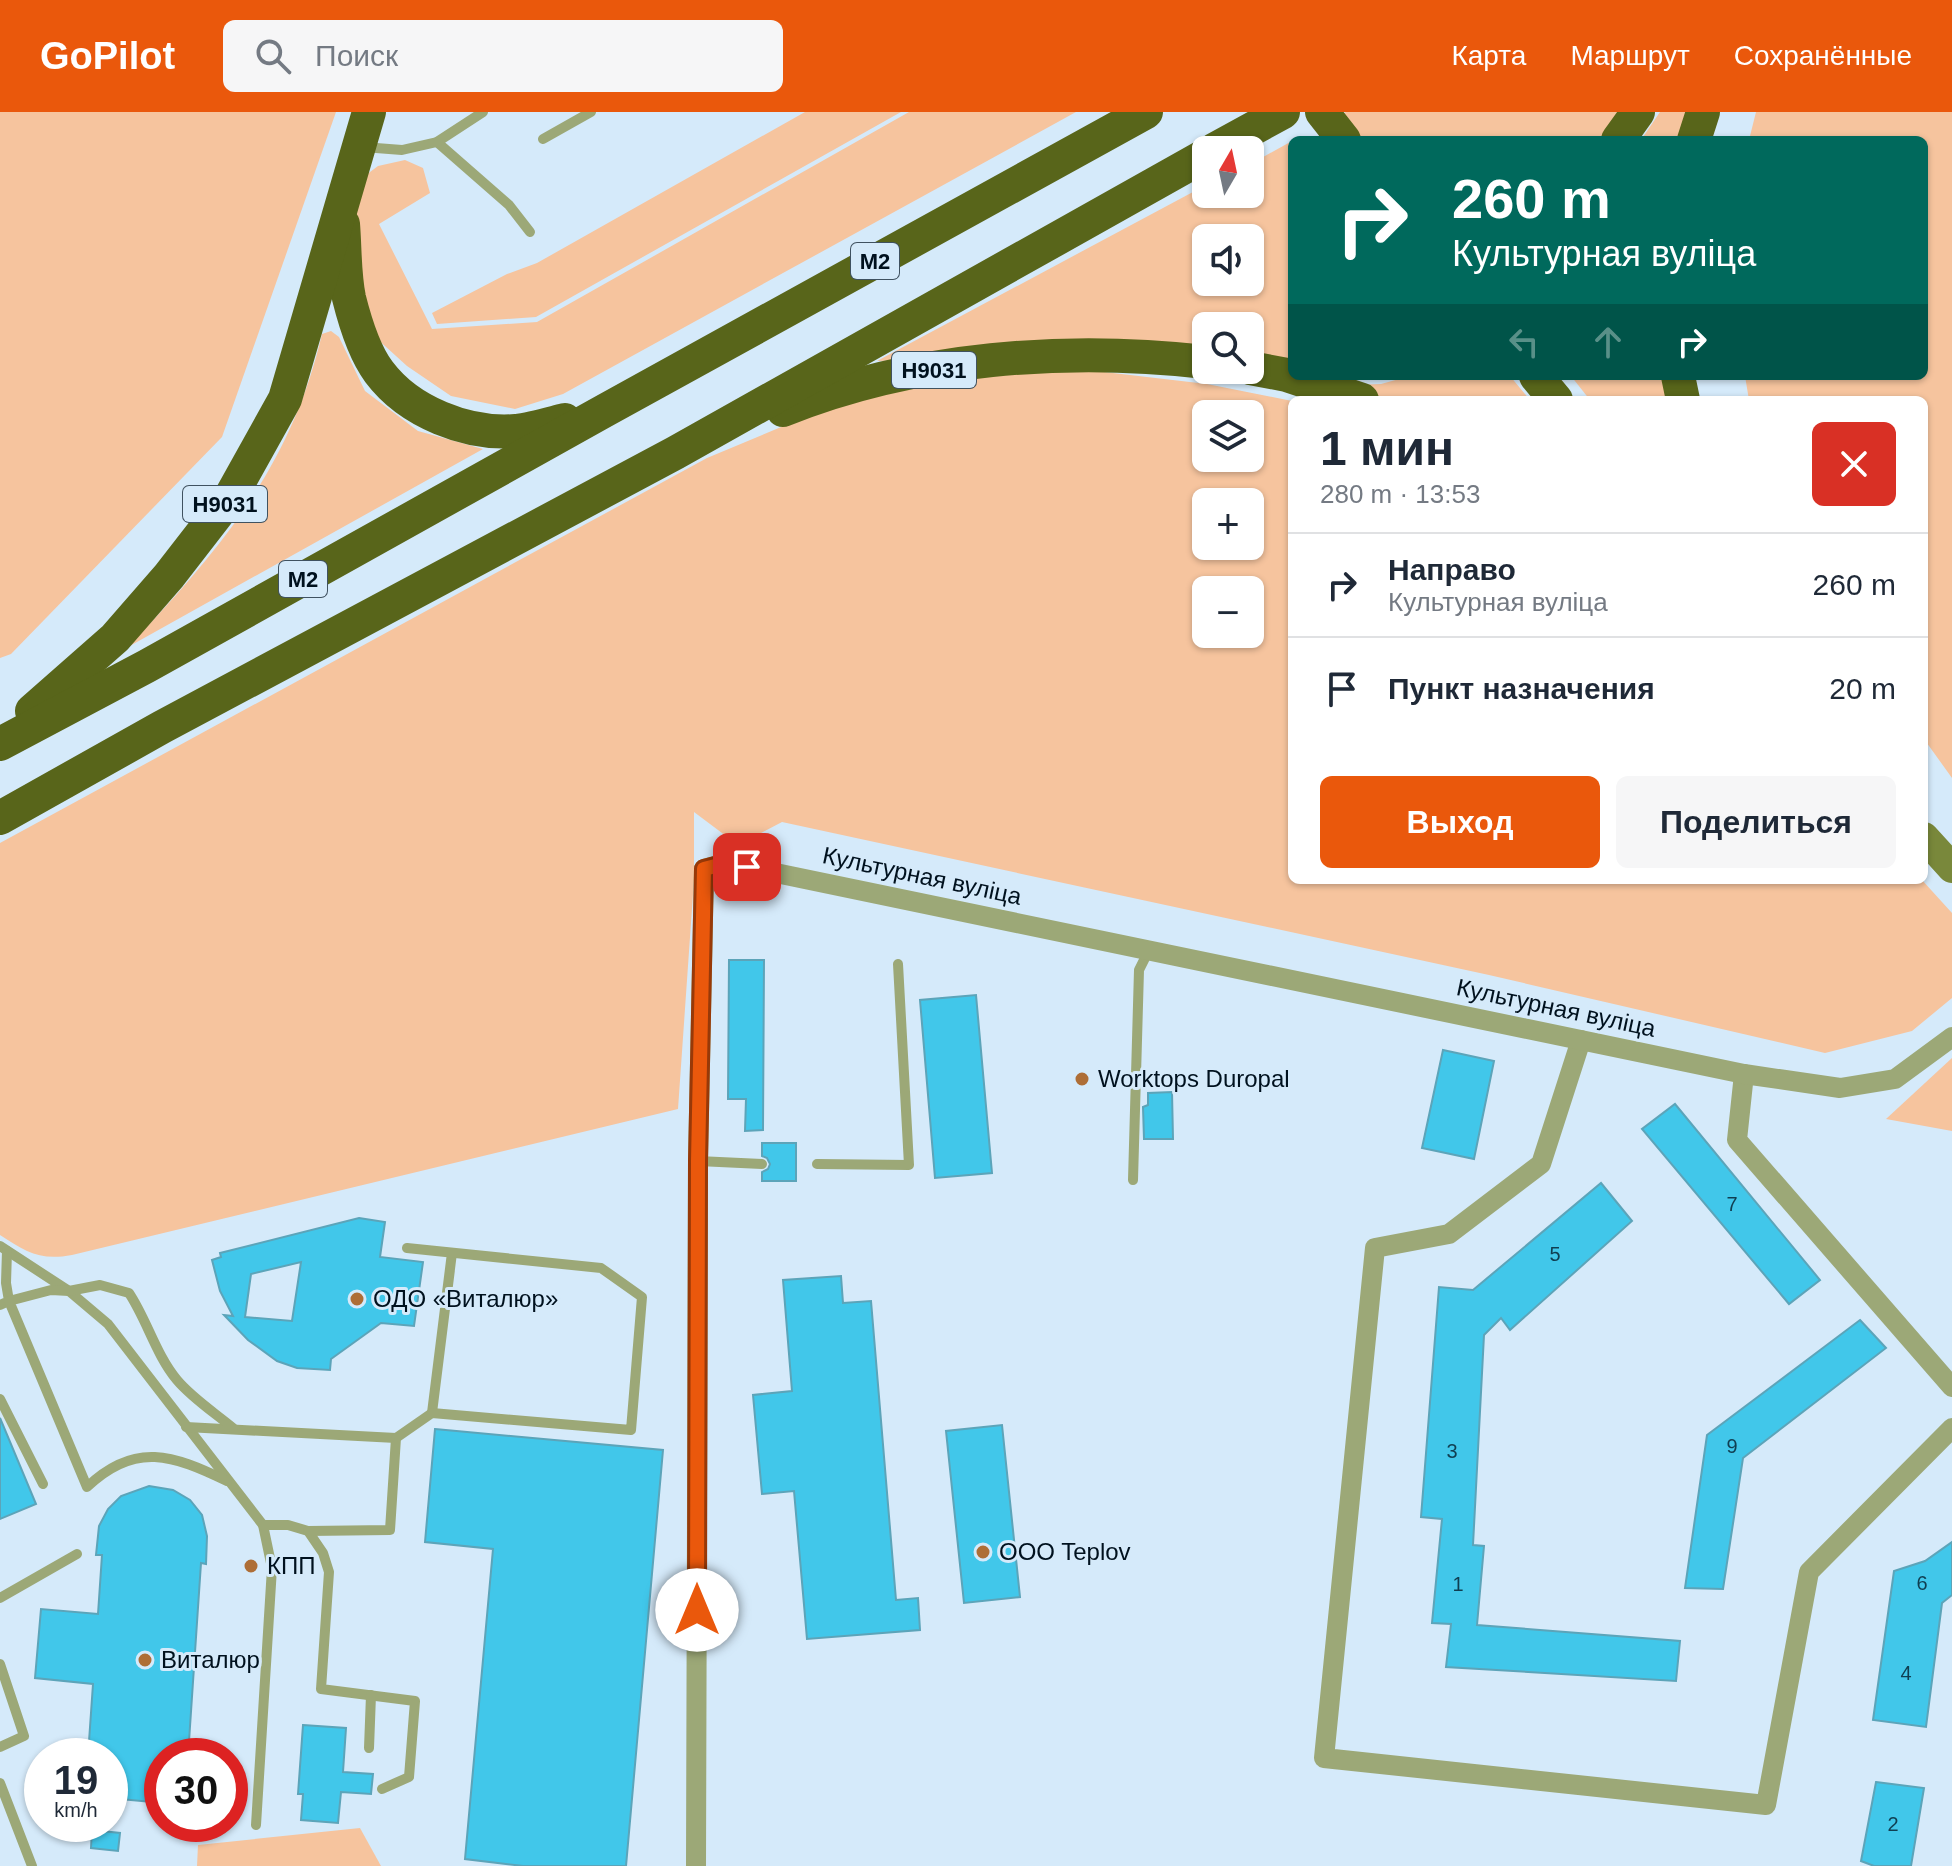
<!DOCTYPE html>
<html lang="ru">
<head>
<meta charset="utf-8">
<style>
  body { margin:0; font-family:Arial,sans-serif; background:#f6f6f7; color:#1f2937; height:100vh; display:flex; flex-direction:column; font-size:30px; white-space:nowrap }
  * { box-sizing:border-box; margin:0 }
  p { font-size:26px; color:#747a83 }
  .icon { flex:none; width:44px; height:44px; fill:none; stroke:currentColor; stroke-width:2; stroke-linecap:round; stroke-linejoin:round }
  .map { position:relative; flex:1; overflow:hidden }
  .details { position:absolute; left:1288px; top:284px; width:640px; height:488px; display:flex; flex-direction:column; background:#fff; border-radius:12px; box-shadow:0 2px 6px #0004 }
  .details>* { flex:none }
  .hud { position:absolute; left:1288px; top:24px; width:640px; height:244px; border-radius:12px; box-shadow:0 2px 6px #0004; background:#00695c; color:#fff; overflow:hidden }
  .needle { width:52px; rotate:9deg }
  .fabs { position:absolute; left:1192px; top:24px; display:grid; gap:16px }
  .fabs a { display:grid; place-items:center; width:72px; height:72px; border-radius:12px; background:#fff; box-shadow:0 2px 6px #0004; font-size:40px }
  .speed { position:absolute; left:24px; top:1626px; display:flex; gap:16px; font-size:40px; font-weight:700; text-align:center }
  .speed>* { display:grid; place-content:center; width:104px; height:104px; border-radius:50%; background:#fff; box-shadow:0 2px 6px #0004; line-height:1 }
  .speed small { font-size:20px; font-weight:400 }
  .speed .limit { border:12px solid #d22; background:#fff; color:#111 }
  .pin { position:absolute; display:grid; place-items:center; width:68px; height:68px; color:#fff; margin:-34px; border-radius:16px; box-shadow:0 4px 12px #0006 }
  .me { position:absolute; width:88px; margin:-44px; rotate:0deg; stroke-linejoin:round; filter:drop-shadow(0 0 6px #0008) }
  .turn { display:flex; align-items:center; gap:28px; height:168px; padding:0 32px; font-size:36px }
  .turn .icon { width:104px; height:104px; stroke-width:2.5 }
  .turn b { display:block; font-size:56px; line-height:68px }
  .lanes { display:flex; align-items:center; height:76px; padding:0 32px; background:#0003; justify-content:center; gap:40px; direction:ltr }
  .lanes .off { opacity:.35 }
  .round { display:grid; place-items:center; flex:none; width:84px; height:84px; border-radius:12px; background:#f6f6f7 }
  .head { display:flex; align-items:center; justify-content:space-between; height:136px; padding:0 32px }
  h1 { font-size:48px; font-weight:700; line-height:60px }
  .button { display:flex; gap:16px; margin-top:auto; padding:16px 32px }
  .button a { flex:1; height:92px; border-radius:12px; background:#ea580c; color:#fff; font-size:32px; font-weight:700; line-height:92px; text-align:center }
  .button a+a { background:#f6f6f7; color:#1f2937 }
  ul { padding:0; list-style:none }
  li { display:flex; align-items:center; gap:24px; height:104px; padding:0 32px; border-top:2px solid #e0e1e3 }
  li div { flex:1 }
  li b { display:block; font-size:30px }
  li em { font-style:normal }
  header { display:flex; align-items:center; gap:48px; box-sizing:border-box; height:112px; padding:0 40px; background:#ea580c; color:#fff }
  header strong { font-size:38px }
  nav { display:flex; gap:44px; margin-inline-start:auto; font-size:28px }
  .search { width:560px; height:72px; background:#f6f6f7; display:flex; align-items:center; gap:20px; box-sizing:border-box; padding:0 28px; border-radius:12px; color:#747a83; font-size:30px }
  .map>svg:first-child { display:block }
  .green { fill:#f6c49e; fill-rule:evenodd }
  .building { fill:#41c7ea; stroke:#5ca4b9; stroke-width:2; fill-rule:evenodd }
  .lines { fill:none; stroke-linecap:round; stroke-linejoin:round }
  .service { stroke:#9ca877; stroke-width:10 }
  .minor { stroke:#9ca877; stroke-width:20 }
  .secondary { stroke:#79883b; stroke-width:30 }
  .trunk { stroke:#58651a; stroke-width:34 }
  .route-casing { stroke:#983908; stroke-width:20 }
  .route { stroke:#ea580c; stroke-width:14 }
  .poi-dot { fill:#ae6e36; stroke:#d5eafa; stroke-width:3 }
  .labels { text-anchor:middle; stroke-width:6; stroke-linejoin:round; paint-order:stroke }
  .number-label { font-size:20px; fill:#103e51 }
  .shield { fill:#d5eafa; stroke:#405260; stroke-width:2 }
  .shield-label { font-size:22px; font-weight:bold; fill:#00111e }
  .street-label { font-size:24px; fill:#00111e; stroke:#d5eafa }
  .poi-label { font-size:24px; fill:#00111e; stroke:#d5eafa; text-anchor:start }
</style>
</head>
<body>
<header>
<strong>GoPilot</strong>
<div class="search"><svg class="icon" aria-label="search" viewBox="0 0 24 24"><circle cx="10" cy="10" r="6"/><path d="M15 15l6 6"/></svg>Поиск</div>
<nav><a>Карта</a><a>Маршрут</a><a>Сохранённые</a></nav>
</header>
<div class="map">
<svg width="1952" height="1754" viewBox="0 0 1952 1754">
  <rect width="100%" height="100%" fill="#d5eafa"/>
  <g class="green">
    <polygon points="0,0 336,0 222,325 11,542 0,546"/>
    <polygon points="805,0 901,0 536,205 437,212 432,201 507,162 537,151"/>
    <polygon points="909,0 1076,0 563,282 515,297 451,284 407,254 374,224 343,94 354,72 378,54 405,48 423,56 430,81 379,112 432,217 537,210"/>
    <polygon points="1346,0 1626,0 1606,28 1361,28 1340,3"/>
    <polygon points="1660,0 1696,0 1686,28 1641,28"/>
    <polygon points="1756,0 1952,0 1952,666 1924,627 1924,288 1749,288 1745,264 1924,264 1924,28 1749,28"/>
    <path d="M1292,29V249L1250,246V214H1206V240L877,249L1206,73V82H1250V49H1256ZM1206,126H1250V170H1206Z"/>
    <path d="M331,219L339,225L365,279L418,319L483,337L128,535C219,439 291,355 322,222Z"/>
    <path d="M1087,258L1207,272L1292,289V768H1922L1952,801V886L1912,919L1825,941L1489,863L782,710L738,733L694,700V768L678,997L72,1143C40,1149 26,1140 0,1123V731L707,346L793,310L854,288L990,262ZM1206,302H1250V346H1206ZM1206,390H1250V434H1206ZM1206,478H1250V522H1206Z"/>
    <polygon points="1410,264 1510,264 1530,288 1385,288 1351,273 1381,272"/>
    <polygon points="1571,264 1667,264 1670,288 1590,288"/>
    <polygon points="1952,946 1952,1019 1886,1007"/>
    <polygon points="360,1716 381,1754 197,1754 198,1733"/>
  </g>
  <g class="building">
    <polygon points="729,848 764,848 763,1018 745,1019 746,987 728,987"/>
    <polygon points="976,883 992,1061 935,1066 920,888"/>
    <polygon points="1443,938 1494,949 1474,1047 1422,1036"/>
    <polygon points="1172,980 1173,1027 1144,1027 1143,995 1148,993 1148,981"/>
    <polygon points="1675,992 1820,1168 1789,1192 1642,1017"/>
    <polygon points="762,1031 796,1031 796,1069 762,1069 762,1060 768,1057 770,1052 767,1046 762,1044"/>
    <polygon points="1601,1071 1632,1109 1510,1218 1501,1206 1484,1223 1473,1433 1484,1434 1477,1513 1680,1529 1676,1569 1446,1555 1451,1512 1432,1511 1442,1407 1421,1405 1439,1175 1473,1178"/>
    <path d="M359,1106L385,1110L380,1145L423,1150L414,1214L381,1211L331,1247L330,1258L297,1256L277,1249L248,1228L224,1203L233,1204L220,1179L212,1148L221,1145L220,1141ZM301,1150L292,1209L245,1205L251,1162Z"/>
    <polygon points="841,1164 843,1191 871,1189 896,1488 918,1486 920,1518 807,1527 794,1379 762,1382 753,1283 792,1279 783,1168"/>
    <polygon points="1860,1208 1886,1236 1743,1346 1723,1477 1685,1476 1707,1323"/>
    <polygon points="0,1306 36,1392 0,1407"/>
    <polygon points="1002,1313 1020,1485 964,1491 946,1319"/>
    <polygon points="435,1317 663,1338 626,1754 523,1754 465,1747 493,1437 425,1430"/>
    <polygon points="149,1374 173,1378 190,1388 202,1403 207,1424 206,1452 201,1451 188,1644 162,1644 162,1691 110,1686 110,1644 88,1644 93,1572 35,1566 41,1497 98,1502 102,1443 96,1443 99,1414 108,1397 121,1384"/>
    <polygon points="1952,1430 1952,1483 1942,1491 1926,1615 1873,1608 1894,1459 1925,1449"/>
    <polygon points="303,1613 346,1616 343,1660 373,1662 371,1682 341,1680 338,1711 301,1708 303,1682 298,1682"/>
    <polygon points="1876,1670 1924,1676 1911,1754 1874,1754 1861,1749"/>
    <polygon points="92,1718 120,1721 118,1739 91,1736"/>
  </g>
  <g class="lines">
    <g class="service">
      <polyline points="543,27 591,0"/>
      <polyline points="437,30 509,93 530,120"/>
      <polyline points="363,35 402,38 437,30 483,0"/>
      <polyline points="698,1049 762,1052"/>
      <polyline points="817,1052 909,1053 898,852"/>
      <polyline points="1133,1068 1139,858 1149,838"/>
      <polyline points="0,1134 69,1179 108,1212 263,1413 272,1456 256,1713"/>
      <polyline points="0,1193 9,1189 6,1171 7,1139"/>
      <polyline points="0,1287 43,1372"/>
      <polyline points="432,1301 452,1141"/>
      <polyline points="186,1315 396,1326"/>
      <path d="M227,1369C173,1343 135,1329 87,1375L9,1189L51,1178L69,1179L100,1173L129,1181C147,1208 156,1243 177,1268C192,1286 215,1301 233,1316"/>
      <polyline points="263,1413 288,1413 308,1419 323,1441 329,1460 321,1577 415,1589 409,1665 382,1677"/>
      <polyline points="308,1419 390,1418 396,1326 432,1301 631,1318 642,1185 601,1156 407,1136"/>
      <polyline points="0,1486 77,1442"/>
      <polyline points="0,1552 24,1624 0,1635"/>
      <polyline points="369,1636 371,1583"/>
      <polyline points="0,1671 32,1754"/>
    </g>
    <g class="minor">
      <polyline points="1581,928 1541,1052 1449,1122 1375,1136 1324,1646 1766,1693 1809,1460 1952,1316"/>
      <polyline points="1744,962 1737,1028 1952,1275"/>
      <polyline points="696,1754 698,1049 704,757 723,752 747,755 1744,962 1840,976 1895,967 1952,925"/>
    </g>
    <polyline class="secondary" points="1924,725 1952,756"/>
    <g class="trunk">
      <polyline points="1322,0 1344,28"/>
      <polyline points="1618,28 1638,0"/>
      <polyline points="1694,28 1703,0"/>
      <polyline points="1214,38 1283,0"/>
      <path d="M343,112C345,136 344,162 349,186C355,210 364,240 379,260C409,300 467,323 516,319C532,317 549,312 565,308"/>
      <polyline points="1250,256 1287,263 1362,288"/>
      <polyline points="1536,264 1556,288"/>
      <polyline points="1678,264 1683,288"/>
      <path d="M783,298C915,245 1066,234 1206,250"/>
      <polyline points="32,599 115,526 169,464 231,384 285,287 369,0"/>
      <polyline points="0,632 147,554 604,299 1146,0"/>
      <polyline points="0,706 162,615 675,341 1206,43"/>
    </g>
  </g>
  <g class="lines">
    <defs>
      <polyline id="route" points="697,1498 698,1049 704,757 723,752 747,755"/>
    </defs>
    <use href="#route" class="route-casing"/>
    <use href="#route" class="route"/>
  </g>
  <g class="poi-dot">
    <circle cx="1082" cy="967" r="8"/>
    <circle cx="357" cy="1187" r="8"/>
    <circle cx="983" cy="1440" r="8"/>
    <circle cx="251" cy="1454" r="8"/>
    <circle cx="145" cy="1548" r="8"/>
  </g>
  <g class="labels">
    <g class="number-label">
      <text x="1732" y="1099">7</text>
      <text x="1555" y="1149">5</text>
      <text x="1732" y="1341">9</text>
      <text x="1452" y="1346">3</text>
      <text x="1922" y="1478">6</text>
      <text x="1458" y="1479">1</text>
      <text x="1906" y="1568">4</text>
      <text x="1893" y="1719">2</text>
    </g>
    <g class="shield">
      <rect x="851" y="131" width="48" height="36" rx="6"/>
      <rect x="892" y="240" width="84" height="36" rx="6"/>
      <rect x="183" y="374" width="84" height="36" rx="6"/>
      <rect x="279" y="449" width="48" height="36" rx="6"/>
    </g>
    <g class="shield-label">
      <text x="875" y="157">М2</text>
      <text x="934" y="266">Н9031</text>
      <text x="225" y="400">Н9031</text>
      <text x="303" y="475">М2</text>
    </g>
    <g class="street-label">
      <text transform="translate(922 764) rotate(12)" y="8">Культурная вуліца</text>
      <text transform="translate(1556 896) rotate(12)" y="8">Культурная вуліца</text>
    </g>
    <g class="poi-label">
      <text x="1098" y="975">Worktops Duropal</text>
      <text x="373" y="1195">ОДО «Виталюр»</text>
      <text x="999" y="1448">OOO Teplov</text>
      <text x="267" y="1462">КПП</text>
      <text x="161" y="1556">Виталюр</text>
    </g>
  </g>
</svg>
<div class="fabs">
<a><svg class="needle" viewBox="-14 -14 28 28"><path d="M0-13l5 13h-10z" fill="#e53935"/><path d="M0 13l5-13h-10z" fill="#747a83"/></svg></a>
<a><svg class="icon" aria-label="sound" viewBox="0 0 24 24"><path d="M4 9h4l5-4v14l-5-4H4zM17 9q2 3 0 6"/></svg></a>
<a><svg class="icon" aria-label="search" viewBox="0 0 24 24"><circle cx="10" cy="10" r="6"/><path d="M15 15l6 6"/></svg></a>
<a><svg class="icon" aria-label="layers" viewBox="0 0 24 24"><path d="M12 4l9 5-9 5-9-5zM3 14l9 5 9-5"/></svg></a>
<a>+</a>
<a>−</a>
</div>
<div class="speed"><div>19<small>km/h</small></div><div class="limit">30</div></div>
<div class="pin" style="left:747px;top:755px;background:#d93025"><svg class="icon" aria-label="arrive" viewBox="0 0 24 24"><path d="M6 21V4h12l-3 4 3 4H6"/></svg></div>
<svg class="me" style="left:697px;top:1498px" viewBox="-20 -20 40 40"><circle r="19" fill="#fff"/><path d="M0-13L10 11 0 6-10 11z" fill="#ea580c"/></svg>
<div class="hud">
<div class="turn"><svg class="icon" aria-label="right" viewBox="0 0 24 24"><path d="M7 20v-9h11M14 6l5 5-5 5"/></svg><div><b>260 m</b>Культурная вуліца</div></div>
<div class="lanes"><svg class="icon off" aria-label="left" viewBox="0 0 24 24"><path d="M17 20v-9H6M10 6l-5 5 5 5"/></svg><svg class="icon off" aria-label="ahead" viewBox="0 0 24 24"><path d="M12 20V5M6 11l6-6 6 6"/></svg><svg class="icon" aria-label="right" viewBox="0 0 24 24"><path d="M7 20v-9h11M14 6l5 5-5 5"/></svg></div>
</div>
<section class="details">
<div class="head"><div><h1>1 мин</h1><p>280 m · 13:53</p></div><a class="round" style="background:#d93025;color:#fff"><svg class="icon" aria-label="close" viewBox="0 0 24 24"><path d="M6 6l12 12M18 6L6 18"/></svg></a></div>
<ul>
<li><svg class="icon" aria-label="right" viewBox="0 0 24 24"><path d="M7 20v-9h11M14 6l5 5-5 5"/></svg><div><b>Направо</b><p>Культурная вуліца</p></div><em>260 m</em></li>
<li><svg class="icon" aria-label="arrive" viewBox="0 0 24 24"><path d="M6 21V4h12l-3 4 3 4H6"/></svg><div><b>Пункт назначения</b></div><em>20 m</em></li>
</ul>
<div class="button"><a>Выход</a><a>Поделиться</a></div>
</section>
</div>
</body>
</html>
